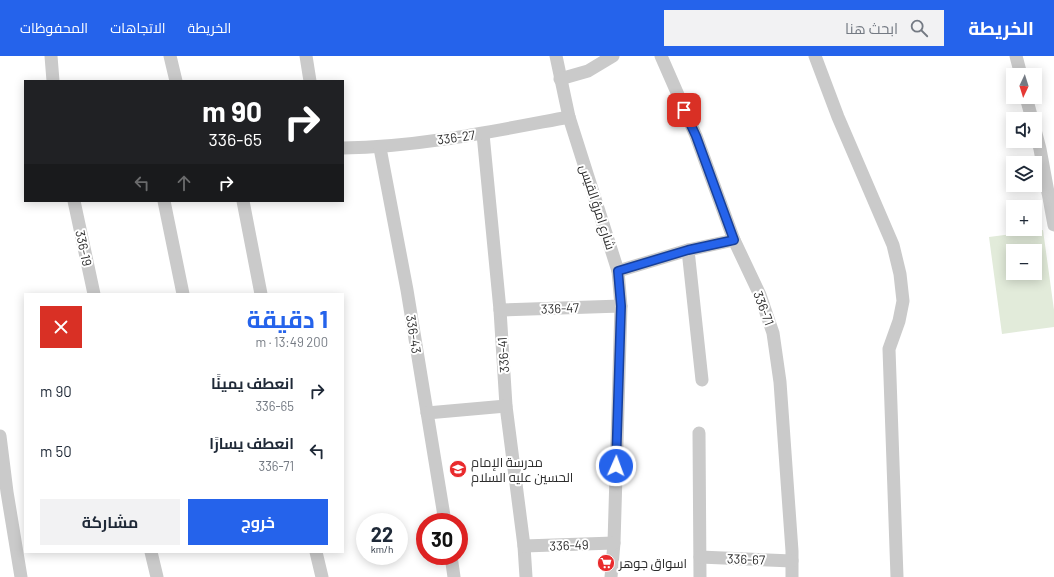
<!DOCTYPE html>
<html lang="ar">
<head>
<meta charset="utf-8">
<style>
  body { margin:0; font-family:Barlow,Cairo,sans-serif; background:#f2f2f3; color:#1f2937; direction:rtl; height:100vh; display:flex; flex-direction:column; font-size:15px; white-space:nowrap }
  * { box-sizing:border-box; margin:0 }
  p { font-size:13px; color:#747a83 }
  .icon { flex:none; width:22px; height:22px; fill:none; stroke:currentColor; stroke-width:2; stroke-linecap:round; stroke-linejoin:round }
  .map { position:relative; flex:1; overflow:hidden; direction:ltr }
  .sheet { position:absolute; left:24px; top:237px; width:320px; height:260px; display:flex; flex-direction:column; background:#fff; border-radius:0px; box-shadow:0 2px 10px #0003; direction:rtl }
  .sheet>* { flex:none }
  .hud { position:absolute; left:24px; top:24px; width:320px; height:122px; border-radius:0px; box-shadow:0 2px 10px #0003; direction:rtl; background:#202124; color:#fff; overflow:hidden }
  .needle { width:26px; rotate:184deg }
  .buttons { position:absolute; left:1006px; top:12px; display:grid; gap:8px }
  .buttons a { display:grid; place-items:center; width:36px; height:36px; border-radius:0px; background:#fff; box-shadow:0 2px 10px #0003; font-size:20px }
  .speed { position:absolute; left:356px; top:457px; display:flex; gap:8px; font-size:20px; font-weight:700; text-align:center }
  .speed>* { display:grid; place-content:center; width:52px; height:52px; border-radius:50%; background:#fff; box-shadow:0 2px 10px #0003; line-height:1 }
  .speed small { font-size:10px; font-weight:400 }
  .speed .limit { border:6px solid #d22; background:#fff; color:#111 }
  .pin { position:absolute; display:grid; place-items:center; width:34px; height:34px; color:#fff; margin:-17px; border-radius:8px; box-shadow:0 2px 6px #0006 }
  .me { position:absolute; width:44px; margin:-22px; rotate:2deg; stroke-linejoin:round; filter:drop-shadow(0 0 3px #0008) }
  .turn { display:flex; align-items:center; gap:14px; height:84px; padding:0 16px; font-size:18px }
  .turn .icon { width:52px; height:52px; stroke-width:2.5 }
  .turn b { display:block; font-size:28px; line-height:34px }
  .lanes { display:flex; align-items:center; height:38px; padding:0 16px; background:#0003; justify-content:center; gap:20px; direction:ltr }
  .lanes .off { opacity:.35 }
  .round { display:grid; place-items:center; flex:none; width:42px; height:42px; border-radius:0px; background:#f2f2f3 }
  .head { display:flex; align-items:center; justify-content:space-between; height:68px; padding:0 16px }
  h1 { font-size:24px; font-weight:700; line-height:30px; color:#2563eb }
  .action { display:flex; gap:8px; margin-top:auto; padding:8px 16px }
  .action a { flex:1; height:46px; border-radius:0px; background:#2563eb; color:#fff; font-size:16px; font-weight:700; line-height:46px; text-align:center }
  .action a+a { background:#f2f2f3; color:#1f2937 }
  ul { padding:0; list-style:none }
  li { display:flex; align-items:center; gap:12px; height:60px; padding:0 16px }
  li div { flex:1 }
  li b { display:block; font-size:15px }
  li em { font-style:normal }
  header { display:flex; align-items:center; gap:24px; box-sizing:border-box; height:56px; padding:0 20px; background:#2563eb; color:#fff }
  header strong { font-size:19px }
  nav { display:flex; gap:22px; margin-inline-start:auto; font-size:14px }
  .search { width:280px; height:36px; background:#f2f2f3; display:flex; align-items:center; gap:10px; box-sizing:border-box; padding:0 14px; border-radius:0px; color:#747a83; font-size:15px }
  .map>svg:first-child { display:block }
  .green { fill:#e2ebda; fill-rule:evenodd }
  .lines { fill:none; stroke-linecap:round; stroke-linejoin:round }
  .minor { stroke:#cacaca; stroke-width:13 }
  .route-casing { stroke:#184099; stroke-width:10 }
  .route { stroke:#2563eb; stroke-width:7 }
  .labels { text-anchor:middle; stroke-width:4; stroke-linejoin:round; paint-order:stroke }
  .street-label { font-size:13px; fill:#2d2d2d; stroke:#fff }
  .poi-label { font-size:13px; fill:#2d2d2d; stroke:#fff; text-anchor:start }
</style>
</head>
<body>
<header>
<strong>الخريطة</strong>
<div class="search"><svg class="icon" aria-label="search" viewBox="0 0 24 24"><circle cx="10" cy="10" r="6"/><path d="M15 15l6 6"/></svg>ابحث هنا</div>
<nav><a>الخريطة</a><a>الاتجاهات</a><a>المحفوظات</a></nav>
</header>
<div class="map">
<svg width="1054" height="521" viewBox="0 0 1054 521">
  <rect width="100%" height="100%" fill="#fff"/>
  <path class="green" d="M1043,174L1054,254V271L1002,278L989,181ZM1013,195H1035V217H1013Z"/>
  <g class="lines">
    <g class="minor">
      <polyline points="51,0 53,25"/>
      <polyline points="170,0 176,25"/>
      <polyline points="306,0 310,25"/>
      <polyline points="556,0 569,61 618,215 621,250 614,487 611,521"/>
      <polyline points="661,0 696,80 734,184 760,239 773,277 780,326 792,495 792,521"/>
      <polyline points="815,0 838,61 893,189 900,218 903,245 899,265 889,293 897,521"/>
      <polyline points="1016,0 1021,19"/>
      <polyline points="560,23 588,15 613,0"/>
      <polyline points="1026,41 1032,63"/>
      <polyline points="1035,74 1040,93 1054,169"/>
      <polyline points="483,78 500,254 506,350 524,490 526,521"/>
      <path d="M343,92C419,91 494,75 569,61"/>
      <polyline points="380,92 407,234 445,466"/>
      <polyline points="74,145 94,238"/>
      <polyline points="164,145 183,238"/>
      <polyline points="243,145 261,238"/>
      <polyline points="688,194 702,324"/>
      <polyline points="618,215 688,194 734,184"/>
      <polyline points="500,254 621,250"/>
      <polyline points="427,357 506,350"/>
      <polyline points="699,377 700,521"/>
      <polyline points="0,380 7,436 21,521"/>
      <polyline points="524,490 614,487"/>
      <polyline points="151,496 157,521"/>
      <polyline points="316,496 322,521"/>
      <polyline points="451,500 454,521"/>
      <polyline points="700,501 792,505"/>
    </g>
  </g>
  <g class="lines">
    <defs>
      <polyline id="route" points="616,410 621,250 618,215 688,194 734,184 696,80 684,54"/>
    </defs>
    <use href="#route" class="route-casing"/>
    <use href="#route" class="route"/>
  </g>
  <defs>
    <symbol id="school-disc" viewBox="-11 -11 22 22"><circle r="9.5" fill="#e92b2d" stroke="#fff"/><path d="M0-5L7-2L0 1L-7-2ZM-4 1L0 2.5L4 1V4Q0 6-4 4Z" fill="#fff"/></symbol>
    <symbol id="supermarket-disc" viewBox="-11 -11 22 22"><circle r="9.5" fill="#e92b2d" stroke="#fff"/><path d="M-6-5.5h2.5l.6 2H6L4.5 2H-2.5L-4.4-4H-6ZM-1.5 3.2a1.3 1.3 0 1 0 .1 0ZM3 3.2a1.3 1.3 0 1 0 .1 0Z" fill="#fff"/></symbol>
  </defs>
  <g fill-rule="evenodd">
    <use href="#school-disc" x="448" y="403" width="20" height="20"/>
    <use href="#supermarket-disc" x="596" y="497" width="20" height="20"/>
  </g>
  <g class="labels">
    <g class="street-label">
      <text transform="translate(456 81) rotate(-8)" y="5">336-27</text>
      <text transform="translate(598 151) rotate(72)" y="5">شارع امرؤ القيس</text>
      <text transform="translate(84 192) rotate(78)" y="5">336-19</text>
      <text transform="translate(560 252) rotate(-2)" y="5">336-47</text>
      <text transform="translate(764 252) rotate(69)" y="5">336-71</text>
      <text transform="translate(414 278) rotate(81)" y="5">336-43</text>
      <text transform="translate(503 299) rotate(-94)" y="5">336-41</text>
      <text transform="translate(569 489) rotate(-2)" y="5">336-49</text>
      <text transform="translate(746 503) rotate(2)" y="5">336-67</text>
    </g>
    <g class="poi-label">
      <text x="471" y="411">مدرسة الإمام<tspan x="471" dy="15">الحسين عليه السلام</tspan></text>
      <text x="619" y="512">اسواق جوهر</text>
    </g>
  </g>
</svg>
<div class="buttons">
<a><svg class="needle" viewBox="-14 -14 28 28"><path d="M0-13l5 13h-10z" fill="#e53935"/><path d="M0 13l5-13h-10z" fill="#747a83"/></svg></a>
<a><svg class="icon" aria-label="sound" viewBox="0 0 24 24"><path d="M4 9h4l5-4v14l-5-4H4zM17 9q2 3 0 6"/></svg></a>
<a><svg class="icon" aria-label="layers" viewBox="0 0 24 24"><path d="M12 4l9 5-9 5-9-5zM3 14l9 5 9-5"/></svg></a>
<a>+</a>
<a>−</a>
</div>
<div class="speed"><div>22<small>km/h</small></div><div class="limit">30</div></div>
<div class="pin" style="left:684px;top:54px;background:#d93025"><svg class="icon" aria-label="arrive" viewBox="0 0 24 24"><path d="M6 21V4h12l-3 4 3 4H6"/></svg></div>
<svg class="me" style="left:616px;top:410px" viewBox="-20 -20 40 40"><circle r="17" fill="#2563eb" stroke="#fff" stroke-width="3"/><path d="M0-11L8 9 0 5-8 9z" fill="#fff"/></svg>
<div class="hud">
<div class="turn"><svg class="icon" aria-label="right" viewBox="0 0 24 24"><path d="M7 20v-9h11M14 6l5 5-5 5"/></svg><div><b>90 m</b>336-65</div></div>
<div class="lanes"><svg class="icon off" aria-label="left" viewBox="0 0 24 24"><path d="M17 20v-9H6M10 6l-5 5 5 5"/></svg><svg class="icon off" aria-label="ahead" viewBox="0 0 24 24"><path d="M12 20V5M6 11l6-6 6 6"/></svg><svg class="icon" aria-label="right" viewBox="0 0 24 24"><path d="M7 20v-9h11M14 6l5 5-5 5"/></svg></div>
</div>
<section class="sheet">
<div class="head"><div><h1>1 دقيقة</h1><p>200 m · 13:49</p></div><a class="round" style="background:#d93025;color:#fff"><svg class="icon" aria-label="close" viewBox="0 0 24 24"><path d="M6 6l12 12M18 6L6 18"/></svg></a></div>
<ul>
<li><svg class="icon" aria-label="right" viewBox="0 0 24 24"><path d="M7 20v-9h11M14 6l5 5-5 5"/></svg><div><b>انعطف يمينًا</b><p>336-65</p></div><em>90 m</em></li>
<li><svg class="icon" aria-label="left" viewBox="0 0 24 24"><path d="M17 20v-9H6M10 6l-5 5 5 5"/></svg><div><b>انعطف يسارًا</b><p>336-71</p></div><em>50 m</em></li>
</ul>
<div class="action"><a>خروج</a><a>مشاركة</a></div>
</section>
</div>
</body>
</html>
